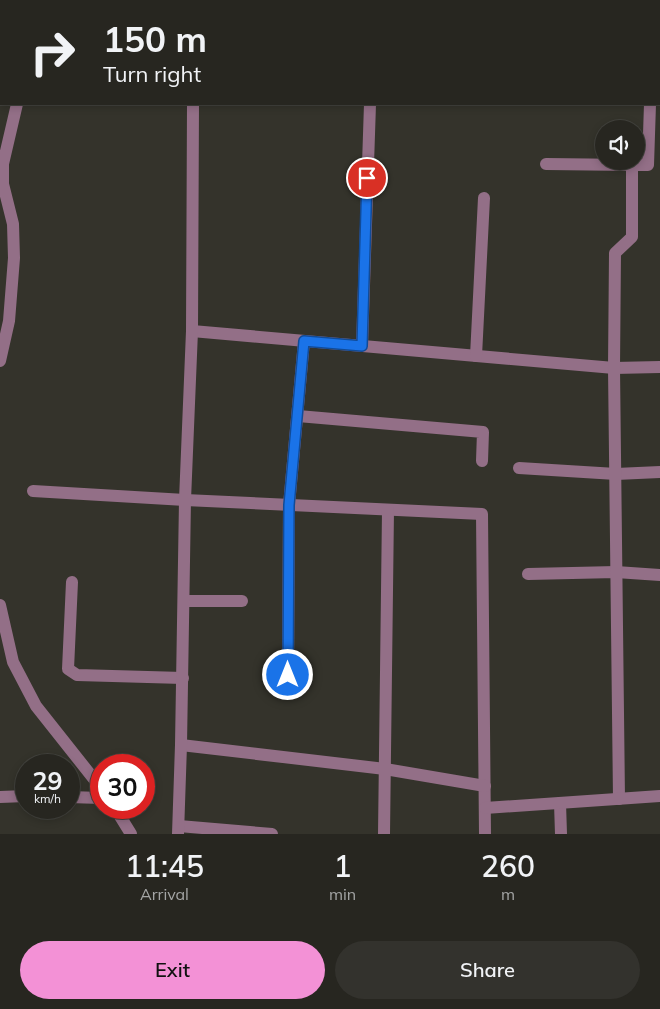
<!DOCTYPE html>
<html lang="en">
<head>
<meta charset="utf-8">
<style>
  body { margin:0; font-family:Mulish,sans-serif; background:#33322d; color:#f1f3f6; height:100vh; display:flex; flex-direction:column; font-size:19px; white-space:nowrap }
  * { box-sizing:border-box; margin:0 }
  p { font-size:16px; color:#a4a5a5 }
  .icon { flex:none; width:28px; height:28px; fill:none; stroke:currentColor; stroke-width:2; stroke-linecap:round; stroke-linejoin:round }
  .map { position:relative; height:834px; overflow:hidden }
  .sheet { display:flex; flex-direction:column; background:#272620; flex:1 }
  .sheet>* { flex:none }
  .banner { position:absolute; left:0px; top:0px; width:660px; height:105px; box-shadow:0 2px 8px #0003,0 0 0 1px #43433e; background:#272620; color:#f1f3f6; overflow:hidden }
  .tools { position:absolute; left:595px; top:120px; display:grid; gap:10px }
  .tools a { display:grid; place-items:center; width:50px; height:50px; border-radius:50%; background:#272620; box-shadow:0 2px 8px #0003,0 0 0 1px #43433e; font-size:25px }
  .speed { position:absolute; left:15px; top:754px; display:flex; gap:10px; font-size:25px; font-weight:700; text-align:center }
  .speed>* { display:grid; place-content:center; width:65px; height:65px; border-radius:50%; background:#272620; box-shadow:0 2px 8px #0003,0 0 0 1px #43433e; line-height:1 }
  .speed small { font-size:12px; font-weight:400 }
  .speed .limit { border:8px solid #d22; background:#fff; color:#111 }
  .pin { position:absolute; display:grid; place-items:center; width:42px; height:42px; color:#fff; margin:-21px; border:2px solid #fff; border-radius:50%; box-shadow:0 1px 5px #0007 }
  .me { position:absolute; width:55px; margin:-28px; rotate:0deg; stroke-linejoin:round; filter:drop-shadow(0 0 4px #0008) }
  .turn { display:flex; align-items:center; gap:18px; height:105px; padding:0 20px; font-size:22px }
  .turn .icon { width:65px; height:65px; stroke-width:2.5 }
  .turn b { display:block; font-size:35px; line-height:42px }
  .eta { display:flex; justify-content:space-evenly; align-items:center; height:85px; text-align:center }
  .eta b { font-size:30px; font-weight:600; line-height:35px }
  .cta { display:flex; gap:10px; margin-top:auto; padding:10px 20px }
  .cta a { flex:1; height:58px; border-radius:30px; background:#f391d6; color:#111; font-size:20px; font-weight:600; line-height:58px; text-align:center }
  .cta a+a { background:#33322d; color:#f1f3f6 }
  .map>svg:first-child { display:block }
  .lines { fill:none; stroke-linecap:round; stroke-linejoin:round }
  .minor { stroke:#936f87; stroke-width:12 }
  .route-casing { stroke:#114b97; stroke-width:12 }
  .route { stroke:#1a73e8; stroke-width:9 }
</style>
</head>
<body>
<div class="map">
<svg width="660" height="834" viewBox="0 0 660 834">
  <rect width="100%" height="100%" fill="#34332b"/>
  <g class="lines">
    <g class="minor">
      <polyline points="194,0 194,1"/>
      <polyline points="648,0 648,1"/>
      <polyline points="35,1 35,0"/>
      <polyline points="546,164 632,165"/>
      <polyline points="192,331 614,368 660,367"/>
      <polyline points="362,346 370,104"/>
      <polyline points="476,356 484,198"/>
      <polyline points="0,361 9,321 14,258 13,224 3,184 3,164 17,104"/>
      <polyline points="298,416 483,432 482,461"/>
      <polyline points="519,468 616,474 660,472"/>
      <polyline points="33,491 185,500 482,514 485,834"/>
      <polyline points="528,574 616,572 660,575"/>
      <polyline points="72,582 68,669 77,675 183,678"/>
      <polyline points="184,601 242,601"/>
      <polyline points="0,605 13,662 36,706 101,788"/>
      <polyline points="288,675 289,505 304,341"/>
      <polyline points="181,745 385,769 485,786"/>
      <polyline points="0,797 26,796"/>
      <polyline points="69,797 101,798"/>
      <polyline points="619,799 614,368 615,253 632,237 632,165 648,165 650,104"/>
      <polyline points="560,803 561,834"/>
      <polyline points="115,808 131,834"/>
      <polyline points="485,808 660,796"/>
      <polyline points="179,826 272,834"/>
      <polyline points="178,834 181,745 185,500 192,331 193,104"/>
      <polyline points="384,834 388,510"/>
    </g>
  </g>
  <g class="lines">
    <defs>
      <polyline id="route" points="288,675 289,505 304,341 362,346 367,178"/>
    </defs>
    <use href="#route" class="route-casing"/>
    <use href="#route" class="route"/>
  </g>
</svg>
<div class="tools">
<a><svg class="icon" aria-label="sound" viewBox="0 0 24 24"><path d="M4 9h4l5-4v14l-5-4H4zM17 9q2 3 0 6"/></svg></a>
</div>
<div class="speed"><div>29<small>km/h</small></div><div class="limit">30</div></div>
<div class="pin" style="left:367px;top:178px;background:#d93025"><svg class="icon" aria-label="arrive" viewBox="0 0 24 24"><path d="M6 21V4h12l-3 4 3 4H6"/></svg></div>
<svg class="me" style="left:288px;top:675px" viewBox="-20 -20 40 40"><circle r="17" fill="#1a73e8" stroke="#fff" stroke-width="3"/><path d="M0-11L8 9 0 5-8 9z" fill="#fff"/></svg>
<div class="banner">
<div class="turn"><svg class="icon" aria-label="right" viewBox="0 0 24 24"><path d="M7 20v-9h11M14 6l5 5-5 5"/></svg><div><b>150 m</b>Turn right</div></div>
</div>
</div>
<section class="sheet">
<div class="eta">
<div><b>11:45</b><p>Arrival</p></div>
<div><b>1</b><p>min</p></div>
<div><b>260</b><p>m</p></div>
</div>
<div class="cta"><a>Exit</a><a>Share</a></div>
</section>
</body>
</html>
